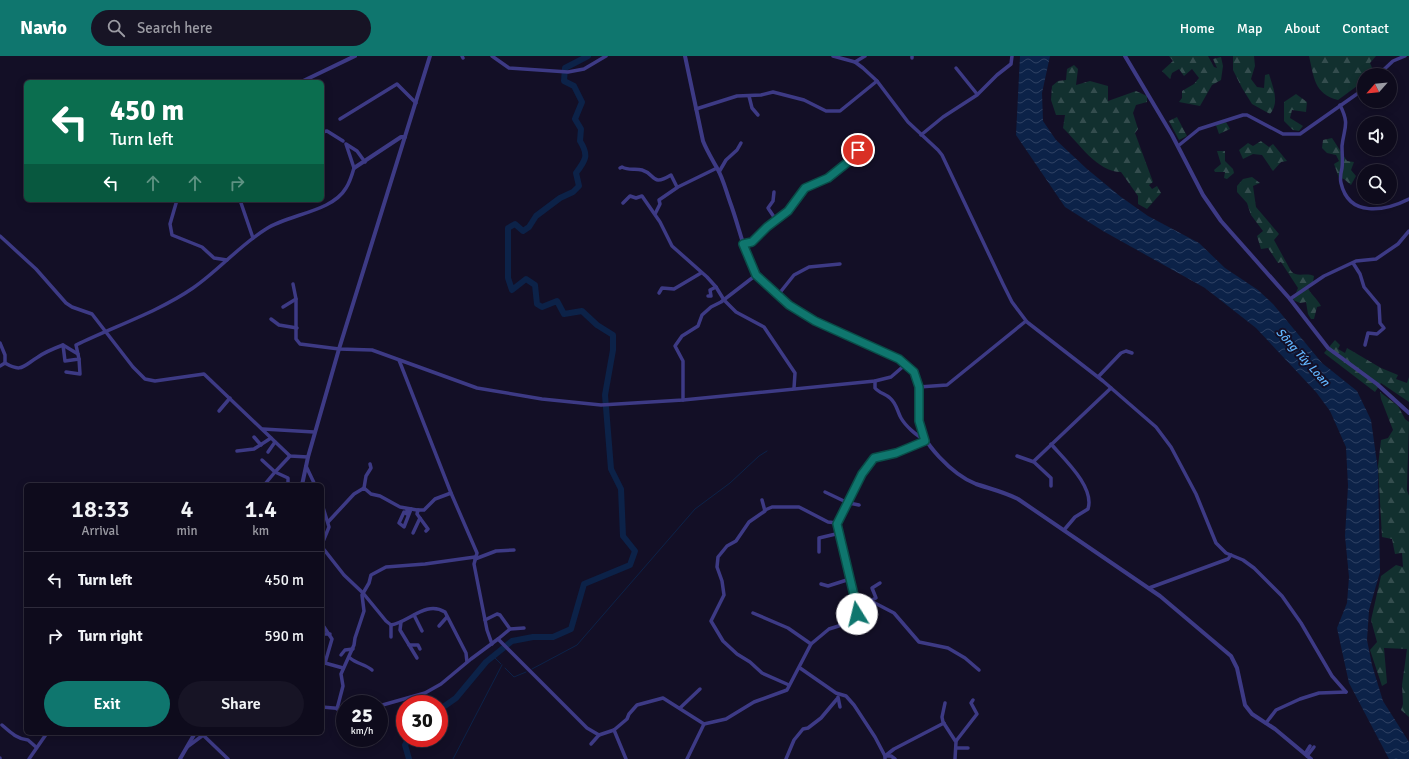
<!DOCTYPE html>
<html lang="en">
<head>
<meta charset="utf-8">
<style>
  body { margin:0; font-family:Signika,sans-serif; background:#171425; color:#f1f3f6; height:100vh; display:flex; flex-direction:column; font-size:15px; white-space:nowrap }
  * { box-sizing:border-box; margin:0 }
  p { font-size:13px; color:#9b9ba3 }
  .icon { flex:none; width:22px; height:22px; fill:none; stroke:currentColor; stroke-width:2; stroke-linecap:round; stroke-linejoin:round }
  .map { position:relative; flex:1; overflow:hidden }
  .sheet { position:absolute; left:24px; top:427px; width:300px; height:252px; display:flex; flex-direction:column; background:#0e0b1c; border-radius:6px; box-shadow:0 2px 10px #0003,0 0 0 1px #2e2b3b }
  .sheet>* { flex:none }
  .top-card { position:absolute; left:24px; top:24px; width:300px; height:122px; border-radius:6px; box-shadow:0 2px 10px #0003,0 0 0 1px #2e2b3b; background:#0b6e4f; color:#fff; overflow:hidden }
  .needle { width:26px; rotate:243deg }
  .buttons { position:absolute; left:1357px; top:12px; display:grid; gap:8px }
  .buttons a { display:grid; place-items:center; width:40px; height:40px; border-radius:50%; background:#0e0b1c; box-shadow:0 2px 10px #0003,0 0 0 1px #2e2b3b; font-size:20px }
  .speed { position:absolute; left:336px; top:639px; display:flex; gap:8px; font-size:20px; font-weight:700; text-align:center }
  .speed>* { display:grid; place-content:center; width:52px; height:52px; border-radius:50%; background:#0e0b1c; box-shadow:0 2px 10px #0003,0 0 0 1px #2e2b3b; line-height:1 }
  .speed small { font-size:10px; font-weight:400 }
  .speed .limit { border:6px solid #d22; background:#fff; color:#111 }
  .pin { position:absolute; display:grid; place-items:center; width:34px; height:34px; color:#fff; margin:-17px; border:2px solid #fff; border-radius:50%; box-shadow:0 1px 4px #0007 }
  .me { position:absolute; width:44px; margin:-22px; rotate:351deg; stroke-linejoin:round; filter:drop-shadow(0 0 3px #0008) }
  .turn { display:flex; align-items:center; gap:14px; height:84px; padding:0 20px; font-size:18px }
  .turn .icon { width:52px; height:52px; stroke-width:2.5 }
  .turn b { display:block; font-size:28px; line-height:34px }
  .lanes { display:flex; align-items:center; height:38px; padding:0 20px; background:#0003; justify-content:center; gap:20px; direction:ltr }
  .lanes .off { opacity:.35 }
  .eta { display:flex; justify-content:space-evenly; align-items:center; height:68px; text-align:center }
  .eta b { font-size:24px; font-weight:600; line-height:28px }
  .action { display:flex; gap:8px; margin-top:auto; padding:8px 20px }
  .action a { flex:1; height:46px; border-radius:24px; background:#0f766e; color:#fff; font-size:16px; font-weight:600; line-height:46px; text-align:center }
  .action a+a { background:#171425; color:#f1f3f6 }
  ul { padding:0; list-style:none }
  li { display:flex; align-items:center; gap:12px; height:56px; padding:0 20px; border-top:1px solid #2e2b3b }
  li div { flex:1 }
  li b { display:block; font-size:15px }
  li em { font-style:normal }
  header { display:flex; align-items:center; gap:24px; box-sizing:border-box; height:56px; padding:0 20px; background:#0f766e; color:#fff }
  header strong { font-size:19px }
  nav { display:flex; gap:22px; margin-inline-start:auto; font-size:14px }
  .search { width:280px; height:36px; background:#171425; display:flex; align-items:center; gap:10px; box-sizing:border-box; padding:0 14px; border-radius:22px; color:#9b9ba3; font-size:15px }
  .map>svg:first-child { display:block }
  .forest { fill:url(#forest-firs) }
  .water { fill:url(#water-waves) }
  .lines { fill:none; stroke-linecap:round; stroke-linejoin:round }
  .stream { stroke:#0c2248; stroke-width:1 }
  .river { stroke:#0c2248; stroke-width:6 }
  .minor { stroke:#3d3a85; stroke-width:3.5 }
  .tertiary { stroke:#3d3a85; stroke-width:4 }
  .minor-bridge { stroke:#3d3a85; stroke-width:3.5 }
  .route-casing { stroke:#0a4d48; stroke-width:10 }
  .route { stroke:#0f766e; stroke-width:7 }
  .labels { text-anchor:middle; stroke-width:4; stroke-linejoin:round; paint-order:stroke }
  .water-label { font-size:12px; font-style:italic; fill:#62b6ff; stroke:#130f26 }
</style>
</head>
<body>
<header>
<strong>Navio</strong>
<div class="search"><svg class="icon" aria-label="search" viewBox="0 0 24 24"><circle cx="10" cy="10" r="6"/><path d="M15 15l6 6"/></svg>Search here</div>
<nav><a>Home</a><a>Map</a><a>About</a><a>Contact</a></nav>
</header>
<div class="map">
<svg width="1409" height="703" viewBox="0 0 1409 703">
  <defs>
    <pattern id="forest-firs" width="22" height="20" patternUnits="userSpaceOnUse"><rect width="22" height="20" fill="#12302f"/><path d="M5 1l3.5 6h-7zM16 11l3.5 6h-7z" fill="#344d4e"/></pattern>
    <pattern id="water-waves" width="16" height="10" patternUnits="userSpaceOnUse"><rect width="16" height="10" fill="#0c2248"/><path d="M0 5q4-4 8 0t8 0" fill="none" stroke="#2f4163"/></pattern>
  </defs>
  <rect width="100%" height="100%" fill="#130f26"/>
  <g class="forest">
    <polygon points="1169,0 1208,0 1214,11 1217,12 1213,3 1221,1 1223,10 1221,24 1212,29 1200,50 1179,46 1182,42 1182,35 1194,28 1199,22 1192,13 1184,20 1179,13 1172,17 1170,23 1162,15 1173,5"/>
    <path d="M1233,0H1254L1255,10L1251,23L1257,31L1264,32L1265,19L1269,18C1273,32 1280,46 1270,58L1252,48L1242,32L1233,14Z"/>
    <path d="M1309,0H1376L1370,7L1373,14L1368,19H1364V25L1338,44C1314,38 1314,21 1309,0Z"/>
    <path d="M1074,9L1078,13L1076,29L1090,25L1108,30V45L1136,35L1147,40V46L1136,49L1133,57L1138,73L1135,77L1153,126L1149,129L1152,133L1157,130L1161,137L1147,153L1138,148V140L1121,116C1097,116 1079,87 1063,72L1065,59H1056L1051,44L1052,30L1058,25L1066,24L1067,13Z"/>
    <polygon points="1296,38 1307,46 1306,56 1292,54 1290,62 1303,70 1299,75 1293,74 1284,65 1284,46"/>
    <polygon points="1177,61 1187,80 1179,84 1169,65"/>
    <polygon points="1226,66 1230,73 1219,78 1216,69"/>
    <polygon points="1332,82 1347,105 1354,106 1351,114 1356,120 1351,129 1344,123 1339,122 1334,108 1339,105 1336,99 1327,97 1322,92 1323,84"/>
    <polygon points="1261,85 1269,91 1273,88 1287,105 1281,106 1273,115 1262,99 1253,98 1243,103 1239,94 1248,87 1253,90"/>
    <polygon points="1217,95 1225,95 1225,105 1233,113 1234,117 1227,123 1224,122 1225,116 1215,116 1214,114 1221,108"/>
    <path d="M1252,121L1260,127L1253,130L1256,151L1279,178L1274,184L1291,215C1297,222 1306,216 1314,220L1313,226L1307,230C1310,238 1317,242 1321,250L1317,251L1314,263H1311L1308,258L1306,246L1300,247L1293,244L1298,232L1281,206L1278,207L1268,192L1261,193L1257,180L1263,175L1251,159L1247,147L1237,136V130L1243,123Z"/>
    <polygon points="1335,284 1340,289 1338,293 1345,297 1347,292 1381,312 1398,319 1396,323 1407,327 1409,321 1409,346 1381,327 1375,336 1324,297"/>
    <polygon points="1380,336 1398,350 1405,363 1409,366 1407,434 1409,440 1409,661 1401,654 1403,648 1402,629 1407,593 1384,592 1387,627 1382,630 1370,594 1377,586 1371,564 1381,520 1396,509 1403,511 1402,497 1395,498 1392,483 1382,481 1378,410 1381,384 1388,382 1393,374 1381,343"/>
  </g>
  <polygon class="water" points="1020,0 1050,0 1042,37 1043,65 1056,84 1087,113 1121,141 1148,160 1199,187 1225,212 1258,234 1273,248 1322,307 1357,335 1371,364 1378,414 1380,516 1369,554 1367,584 1372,609 1383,645 1409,686 1409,703 1389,703 1349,627 1337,572 1347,547 1349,521 1345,480 1348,430 1346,391 1330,355 1316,336 1256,272 1205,232 1103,175 1065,151 1016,79"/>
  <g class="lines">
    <g class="stream">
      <polyline points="493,600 501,608"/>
      <polyline points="505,612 514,621 526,616"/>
      <polyline points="532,613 577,589 695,453 730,427 759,400 767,395"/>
      <polyline points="453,703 502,609"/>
    </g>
    <g class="river">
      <path d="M439,654L456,642L486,606L512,585L533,581H553L571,573L584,528L630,509L635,495L623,480L621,433L611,413L605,339L613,294V279L597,269L582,255L564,258L557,245L542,251L537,248L535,229L526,223L512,234L508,222V172L515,168L523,175L529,171L536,160L560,142L573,136L579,130L576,117C586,104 589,99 580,85L581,73L575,63L582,46L574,30L564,25L565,12L588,0"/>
      <polyline points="409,703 405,689 409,682"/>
    </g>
    <g class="minor">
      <polyline points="462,0 463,2"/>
      <polyline points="492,0 509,12 568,16 584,13 606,0"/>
      <polyline points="833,0 855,6 863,12 877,25 908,66 938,94 942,99 1003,228 1012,246 1027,266 1103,325 1156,371 1171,391 1196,438 1216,487 1226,497 1243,504 1254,512 1282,540 1301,567 1332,620 1346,636"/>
      <polyline points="912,0 912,2"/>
      <polyline points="855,6 865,0"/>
      <polyline points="956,12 977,38"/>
      <polyline points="1378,19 1393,5 1405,0"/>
      <polyline points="749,40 752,52 758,59"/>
      <path d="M1340,49C1350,69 1344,71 1342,90C1342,98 1343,105 1342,112C1341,116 1340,123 1341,127C1349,162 1385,155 1409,143"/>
      <polyline points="696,53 737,40 761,39 773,36 804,44 826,55 840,55 877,25"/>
      <polyline points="340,63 397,28 416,47"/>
      <polyline points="322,76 327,75 343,85"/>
      <polyline points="921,79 943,61 977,39 997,19 1011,8 1012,0"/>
      <polyline points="1178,90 1199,73 1243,59 1247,59 1283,78 1300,78 1364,33"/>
      <path d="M620,112L622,111C629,115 635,112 642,114C656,118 651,131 671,119L677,131"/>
      <polyline points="719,116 726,104 737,94 741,87"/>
      <polyline points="774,136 773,145 768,152 774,161 774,165"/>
      <polyline points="177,144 170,168 172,179 202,191 214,202 227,204"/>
      <polyline points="240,144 253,182"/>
      <polyline points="623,147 630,140 636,142 642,140 660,166 672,190 707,221 716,231 710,234 711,240 708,240"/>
      <polyline points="655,158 660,148 659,144 678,131 717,112"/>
      <polyline points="0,180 36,213 66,247 72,251 92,258 133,311 145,323 155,325 204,318 290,400 308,401"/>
      <polyline points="743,188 751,186 767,171 788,155 805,132 828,122 846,108 858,94 861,92 868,101"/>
      <polyline points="1353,207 1360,218 1364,231 1379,249 1380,267 1384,272 1377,278 1368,277 1365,289"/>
      <polyline points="716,231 724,244 736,256 764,271 795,317 794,332"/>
      <polyline points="659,237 662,232 674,233 701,217"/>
      <polyline points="778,239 794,219 809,211 840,208"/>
      <polyline points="296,243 296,283 300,288 339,293 372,294 477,332 542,343 601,349 683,344 875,325 891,321 906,308"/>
      <polyline points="1290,243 1324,220 1356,205 1376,203 1398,188 1409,175"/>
      <polyline points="283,251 296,243 293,228"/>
      <polyline points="271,263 279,269 297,272"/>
      <polyline points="0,287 5,299 5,307"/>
      <polyline points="63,289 78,298"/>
      <polyline points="399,304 451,437 477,497 474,508 487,574 492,588"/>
      <path d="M0,310L5,307C22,317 23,310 38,301C45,296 55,292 63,289L65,305L79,303L76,289C115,270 158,256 193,232C219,214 240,189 266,173C289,158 332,156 346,132C350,126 352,119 354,112L346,88L357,95L365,106"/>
      <polyline points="66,316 80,318 79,303"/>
      <polyline points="1098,321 1121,297 1126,295 1132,297"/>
      <path d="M875,325V332C879,337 886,338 890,342C897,348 897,355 901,362C905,369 917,381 925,383"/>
      <polyline points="919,331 947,329 1026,265"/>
      <polyline points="683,344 683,305 675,290 682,280 698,270 702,259 711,251 721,246 756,219"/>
      <polyline points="219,355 230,342"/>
      <polyline points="263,373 314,376"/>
      <polyline points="254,381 261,389"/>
      <path d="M1051,388C1064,403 1095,431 1088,453L1075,461L1064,474"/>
      <polyline points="237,395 254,393 271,382"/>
      <polyline points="268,396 275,386"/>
      <polyline points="1017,400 1034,406"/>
      <polyline points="262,404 275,416 265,428"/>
      <polyline points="306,410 315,429"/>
      <polyline points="288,429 288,422 275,416 290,400"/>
      <polyline points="1051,430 1051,422 1035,407 1034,405 1111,332"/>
      <polyline points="364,432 366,420 371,412 370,408"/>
      <polyline points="825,436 846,446"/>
      <polyline points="851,438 862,418 874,402 896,397 925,385"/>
      <polyline points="762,444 765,455 749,466 736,485 727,490 718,501 717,511 722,525 724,539 711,565 723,585 737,598 750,606 762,617 789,629"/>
      <polyline points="849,447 859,449"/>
      <polyline points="322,448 329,471 322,488"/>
      <polyline points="407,453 407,458 404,456 399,467 404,471 411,453"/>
      <polyline points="418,454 417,458 428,473 426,475"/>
      <polyline points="765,454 772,451 799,451 828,466 837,467"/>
      <polyline points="328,466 354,438 364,432 371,438 380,440 400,451 417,454 424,454 435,443 451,437"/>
      <polyline points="413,477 420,462"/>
      <path d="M322,491L344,519L363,537L386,565L391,569C409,566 426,544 445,556L466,597L467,606"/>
      <polyline points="819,496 819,482 840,477"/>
      <polyline points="475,503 496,495 514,494"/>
      <polyline points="821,528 828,530 850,523"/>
      <polyline points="1149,532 1228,503 1231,499"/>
      <polyline points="871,545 894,557 919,586 948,592 965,602 979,614"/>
      <polyline points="857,551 876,542 872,532 880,527"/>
      <polyline points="753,557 788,572 811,588"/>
      <polyline points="414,559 422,575"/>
      <polyline points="485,564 497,558 500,559 510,573 498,583"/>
      <polyline points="401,566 400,574 417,602"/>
      <polyline points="322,568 332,583 325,607 343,612"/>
      <polyline points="391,569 391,581"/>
      <polyline points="439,570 447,561"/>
      <polyline points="510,573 524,572"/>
      <polyline points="322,578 330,578"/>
      <polyline points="409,589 418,589 420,593"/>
      <polyline points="341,599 345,594 353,593"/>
      <path d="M350,602C357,608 365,608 372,614"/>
      <polyline points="800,612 836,637 846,640 854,649 875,681 885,700 891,700 895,703"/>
      <polyline points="838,641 840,651"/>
      <polyline points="945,647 942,661 943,666 956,686 955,703"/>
      <polyline points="379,650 425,637 441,628 471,603 498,583 587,672 599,679 614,674 627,663 629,658 637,649 663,642 704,668 726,663 754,646 787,634 811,588 829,573 845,568 857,558 857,551 837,467 838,465"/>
      <polyline points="322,651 345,653"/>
      <polyline points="680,652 700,633"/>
      <polyline points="337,653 343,630 341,618 354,589 355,582 364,555 362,539 369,527 371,519 386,511 425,508 475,501"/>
      <polyline points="1266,667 1276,654 1300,643 1319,637 1346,636"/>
      <path d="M2,669C10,676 17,683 28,684L36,691"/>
      <polyline points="614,674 626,703"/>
      <polyline points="203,679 228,703"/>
      <polyline points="956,685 977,658 971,647 973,644"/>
      <polyline points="591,688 599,679"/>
      <polyline points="187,691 206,677"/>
      <polyline points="957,692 968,692"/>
      <polyline points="1305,698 1310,690"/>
      <polyline points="1307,700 1314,691"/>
      <polyline points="0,702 0,703"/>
      <polyline points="29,703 47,677"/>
      <polyline points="687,703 704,668"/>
      <polyline points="786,703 794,684 803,673 808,672 821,662 837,643"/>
      <polyline points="885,703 885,700 894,693 944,667"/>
    </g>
    <g class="tertiary">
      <path d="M685,0L703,85C707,95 712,103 717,112C723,122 726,135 730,146C739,170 743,194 755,217C758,222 764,226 768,229C785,245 801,258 822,268C849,281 893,294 913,315C924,327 919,348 919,362C918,386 955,420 976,428C991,433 1004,436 1018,443L1160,540L1231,600L1237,612L1245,649L1252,658L1275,673L1311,703"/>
      <polyline points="1125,0 1172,79 1203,139 1221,165 1290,243 1328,292 1377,328 1409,357"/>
      <polyline points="301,26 355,0"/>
      <polyline points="354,112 401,81 405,81"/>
      <polyline points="302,429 308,401 339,293 430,0"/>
      <polyline points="180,703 195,677"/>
    </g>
    <polyline class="minor-bridge" points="838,465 851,438"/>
  </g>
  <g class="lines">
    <defs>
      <polyline id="route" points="857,558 857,552 837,468 862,418 874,402 896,397 925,385 919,365 919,331 914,316 899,303 815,265 789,249 756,219 743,188 752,186 767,171 788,155 805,132 828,122 853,102 858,94"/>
    </defs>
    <use href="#route" class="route-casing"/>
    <use href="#route" class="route"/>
  </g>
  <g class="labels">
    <g class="water-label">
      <text transform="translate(1303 301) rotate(48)" y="4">Sông Túy Loan</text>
    </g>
  </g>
</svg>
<div class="buttons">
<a><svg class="needle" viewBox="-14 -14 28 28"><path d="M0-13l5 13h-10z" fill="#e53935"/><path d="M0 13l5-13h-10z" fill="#9b9ba3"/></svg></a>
<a><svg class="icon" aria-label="sound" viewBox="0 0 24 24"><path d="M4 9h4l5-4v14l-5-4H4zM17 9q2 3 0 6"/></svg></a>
<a><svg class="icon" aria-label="search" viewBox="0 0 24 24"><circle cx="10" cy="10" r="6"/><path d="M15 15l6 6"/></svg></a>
</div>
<div class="speed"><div>25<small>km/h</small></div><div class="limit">30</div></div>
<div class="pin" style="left:858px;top:94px;background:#d93025"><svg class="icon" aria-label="arrive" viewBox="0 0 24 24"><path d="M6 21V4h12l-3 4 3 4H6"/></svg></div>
<svg class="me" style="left:857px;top:558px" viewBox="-20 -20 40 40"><circle r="19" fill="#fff"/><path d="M0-13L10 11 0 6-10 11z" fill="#0f766e"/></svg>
<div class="top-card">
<div class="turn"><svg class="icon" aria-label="left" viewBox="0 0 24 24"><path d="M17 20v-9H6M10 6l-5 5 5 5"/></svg><div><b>450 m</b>Turn left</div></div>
<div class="lanes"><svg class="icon" aria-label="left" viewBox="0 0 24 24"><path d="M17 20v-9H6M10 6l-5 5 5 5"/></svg><svg class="icon off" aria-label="ahead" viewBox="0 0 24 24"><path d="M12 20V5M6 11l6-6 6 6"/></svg><svg class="icon off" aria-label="ahead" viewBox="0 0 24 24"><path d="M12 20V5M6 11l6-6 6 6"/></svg><svg class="icon off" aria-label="right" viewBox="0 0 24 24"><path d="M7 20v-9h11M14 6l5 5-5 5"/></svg></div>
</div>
<section class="sheet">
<div class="eta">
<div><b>18:33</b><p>Arrival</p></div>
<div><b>4</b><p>min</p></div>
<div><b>1.4</b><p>km</p></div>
</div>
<ul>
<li><svg class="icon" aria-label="left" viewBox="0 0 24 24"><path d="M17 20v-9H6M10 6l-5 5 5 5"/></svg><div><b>Turn left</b></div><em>450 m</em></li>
<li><svg class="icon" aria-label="right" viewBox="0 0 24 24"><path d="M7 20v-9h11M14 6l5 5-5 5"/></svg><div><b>Turn right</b></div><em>590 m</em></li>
</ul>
<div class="action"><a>Exit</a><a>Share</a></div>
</section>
</div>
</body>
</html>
